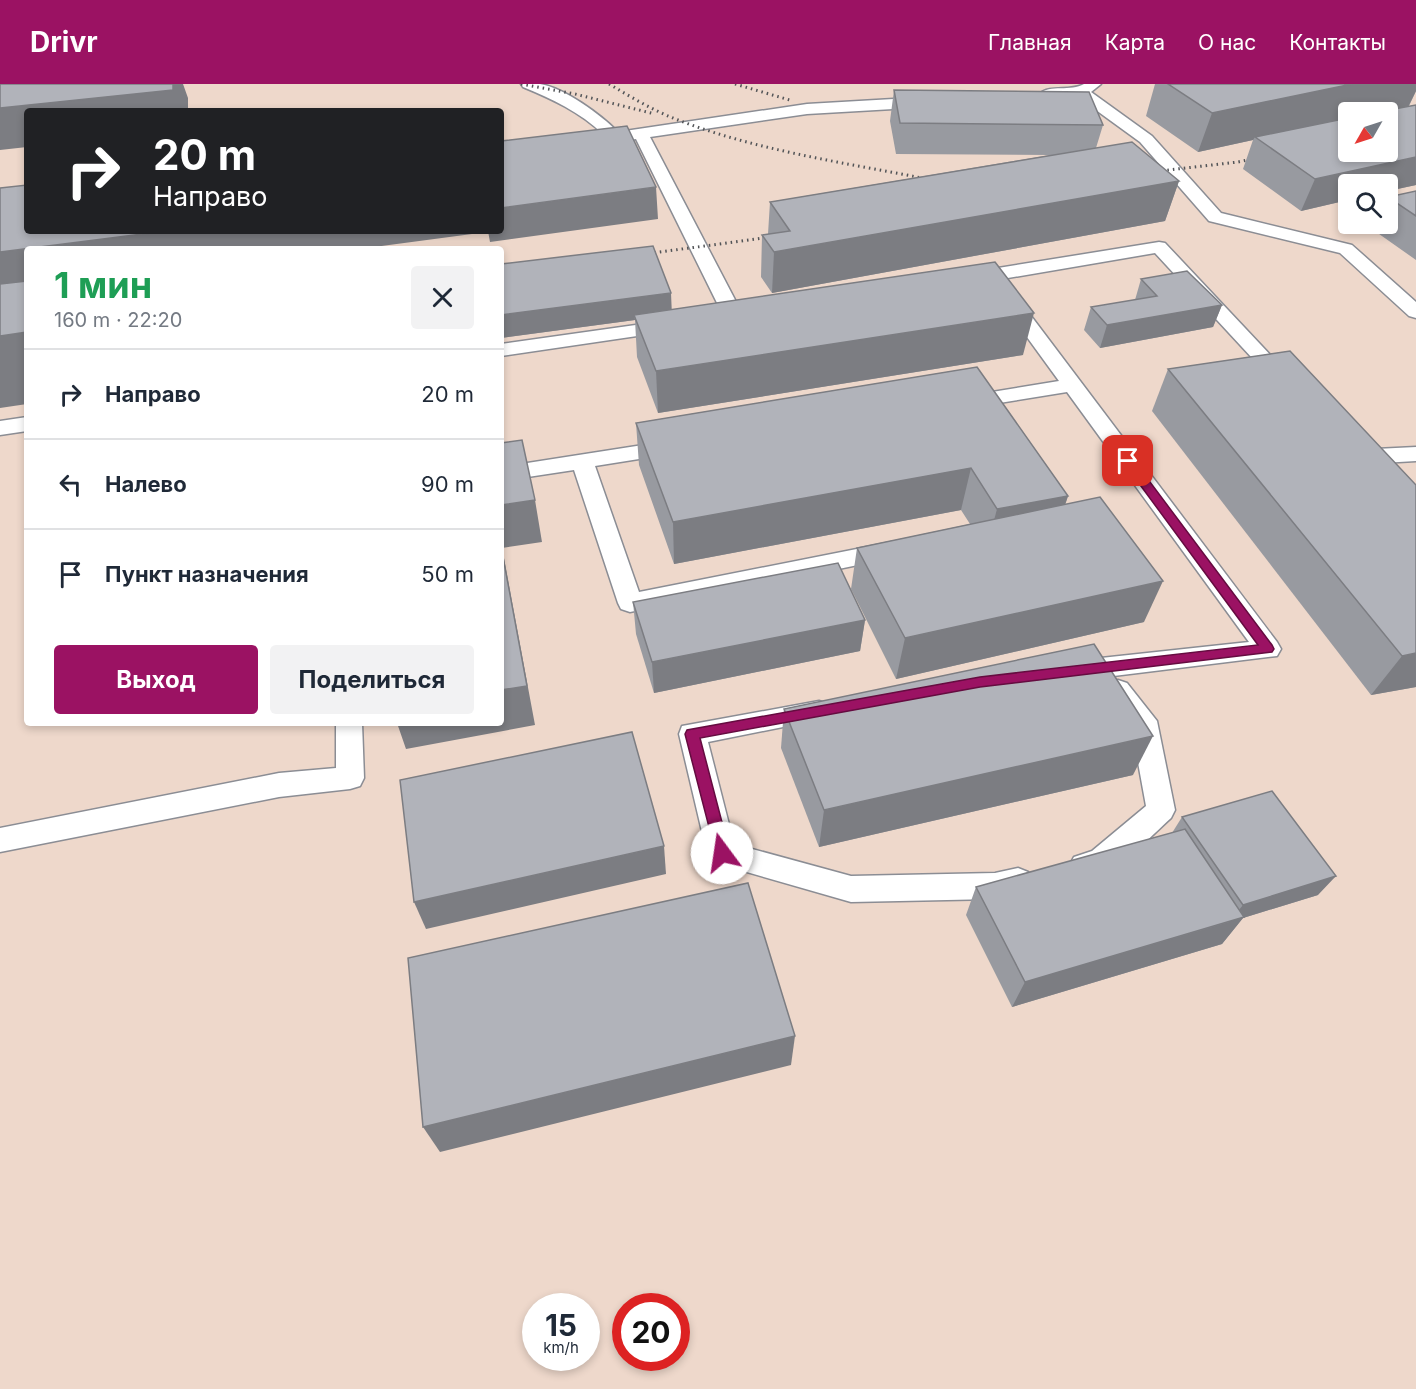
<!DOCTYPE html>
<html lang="ru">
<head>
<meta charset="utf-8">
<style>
  body { margin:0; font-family:Inter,sans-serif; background:#f2f2f3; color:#1f2937; height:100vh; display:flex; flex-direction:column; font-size:22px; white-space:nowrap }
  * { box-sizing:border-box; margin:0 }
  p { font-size:20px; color:#747a83 }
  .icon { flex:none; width:33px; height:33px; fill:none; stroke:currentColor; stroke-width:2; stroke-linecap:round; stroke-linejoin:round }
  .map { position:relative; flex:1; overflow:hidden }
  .details { position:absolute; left:24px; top:162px; width:480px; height:480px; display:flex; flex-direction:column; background:#fff; border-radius:6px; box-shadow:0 3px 9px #0003 }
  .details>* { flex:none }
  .hud { position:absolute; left:24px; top:24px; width:480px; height:126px; border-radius:6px; box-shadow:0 3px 9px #0003; background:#202124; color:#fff; overflow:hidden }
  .needle { width:39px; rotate:231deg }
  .buttons { position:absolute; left:1338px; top:18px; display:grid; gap:12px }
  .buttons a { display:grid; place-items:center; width:60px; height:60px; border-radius:6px; background:#fff; box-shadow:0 3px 9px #0003; font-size:30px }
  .speed { position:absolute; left:522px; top:1209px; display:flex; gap:12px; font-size:30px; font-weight:700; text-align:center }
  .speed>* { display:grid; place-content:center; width:78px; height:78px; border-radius:50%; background:#fff; box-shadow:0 3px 9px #0003; line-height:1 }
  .speed small { font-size:15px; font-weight:400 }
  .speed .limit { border:9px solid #d22; background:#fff; color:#111 }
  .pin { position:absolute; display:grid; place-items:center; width:51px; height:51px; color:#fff; margin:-26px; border-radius:12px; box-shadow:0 3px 9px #0006 }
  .me { position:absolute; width:66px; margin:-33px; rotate:346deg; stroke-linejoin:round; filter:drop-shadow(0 0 4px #0008) }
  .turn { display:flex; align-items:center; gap:21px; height:126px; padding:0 30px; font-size:27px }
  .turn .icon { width:78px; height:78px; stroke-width:2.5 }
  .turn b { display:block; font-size:42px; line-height:51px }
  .round { display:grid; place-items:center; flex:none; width:63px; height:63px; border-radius:6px; background:#f2f2f3 }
  .summary { display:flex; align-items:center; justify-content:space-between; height:102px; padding:0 30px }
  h1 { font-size:36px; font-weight:700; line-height:45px; color:#1e9e55 }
  .action { display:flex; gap:12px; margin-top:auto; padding:12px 30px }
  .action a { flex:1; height:69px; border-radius:6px; background:#9b1263; color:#fff; font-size:24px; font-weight:700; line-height:69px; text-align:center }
  .action a+a { background:#f2f2f3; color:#1f2937 }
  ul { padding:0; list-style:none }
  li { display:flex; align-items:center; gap:18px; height:90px; padding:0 30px; border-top:2px solid #e0e1e3 }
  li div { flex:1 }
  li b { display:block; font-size:22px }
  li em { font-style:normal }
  header { display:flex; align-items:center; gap:36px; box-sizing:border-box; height:84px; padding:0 30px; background:#9b1263; color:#fff }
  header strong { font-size:28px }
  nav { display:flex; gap:33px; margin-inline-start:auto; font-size:21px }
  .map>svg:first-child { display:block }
  .industrial { fill:#eed8cb; fill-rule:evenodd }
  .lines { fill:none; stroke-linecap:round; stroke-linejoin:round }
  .lane-casing { stroke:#8b8d94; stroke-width:3 }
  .lane { fill:#fff; fill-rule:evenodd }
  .rail { stroke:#525457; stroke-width:3; stroke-dasharray:1.5 4; stroke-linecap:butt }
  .wall { fill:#989aa0 }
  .shaded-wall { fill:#7c7d82 }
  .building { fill:#b1b3ba; stroke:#7c7d82; stroke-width:1.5 }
  .route { fill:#9b1263; stroke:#650c40; stroke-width:1.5 }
</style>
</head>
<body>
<header>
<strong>Drivr</strong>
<nav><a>Главная</a><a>Карта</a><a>О нас</a><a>Контакты</a></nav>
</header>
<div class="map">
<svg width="1416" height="1305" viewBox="0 0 1416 1305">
  <rect width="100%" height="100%" fill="#e4e7ee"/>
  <path class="industrial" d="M0,0H1416V1305H0ZM27,27H501V147H27ZM1348,28H1388V68H1348ZM1348,100H1388V140H1348ZM27,165H501V639H27ZM536,1222H586V1274H536ZM626,1222H676V1274H626Z"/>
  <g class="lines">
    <defs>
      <g id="lane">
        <path d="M521,0C527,0 534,0 540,0C565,4 601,31 618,48L807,20L928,13L936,18L928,23L807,30L650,53L744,233L741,237H727L724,233L636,55L597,61L591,59L589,56L591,53L603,50C580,28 552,15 523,3Z"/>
        <path d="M1084,0H1101L1091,8L1152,52L1221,129L1352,161L1416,218V234L1409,232L1340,169L1209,137L1140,58L1078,13L1047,15L1039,10C1050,0 1071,8 1084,0Z"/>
        <polygon points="1159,158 1165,159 1293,295 1296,299 1293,303 1286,305 1279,303 1155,169 967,201 960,199 958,195 960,191 967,189"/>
        <polygon points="1009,210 1016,212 1277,558 1281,565 1277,572 1073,597 1064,594 1060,587 1064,580 1073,577 1249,558 1067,308 962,325 955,324 952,319 955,314 1059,297 1000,216 1002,212"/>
        <polygon points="671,236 678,238 681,242 678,246 501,272 501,260"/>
        <polygon points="27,333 27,347 0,351 0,337"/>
        <polygon points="675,356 683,358 686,363 683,368 595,382 639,508 892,458 900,460 904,466 900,472 892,474 630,528 621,525 618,519 574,386 501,397 501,383"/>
        <path d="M1416,363V377L1365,380C1356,383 1350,382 1344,373L1347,368L1355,366Z"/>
        <path d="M1118,596L1127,599L1157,637L1175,726L1171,734C1147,755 1107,803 1074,791L1069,782L1074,773L1092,767L1146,722L1131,640L1105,606L1109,599Z"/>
        <polygon points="819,617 828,620 832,627 828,634 708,658 734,760 851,792 995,789 1018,784 1028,788 1033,797 1028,806 995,815 851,818 712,778 707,769 679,650 682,642"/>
        <polygon points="336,639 362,639 364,694 360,702 350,705 279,713 0,768 0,744 279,689 336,684"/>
      </g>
    </defs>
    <use href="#lane" class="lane-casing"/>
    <use href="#lane" class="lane"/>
    <g class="rail">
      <polyline points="521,0 575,10 655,30"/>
      <path d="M609,0C631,13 654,27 678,36C756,66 840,78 922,94H935"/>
      <polyline points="735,0 793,17"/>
      <polyline points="1151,88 1238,78 1261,73"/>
      <polyline points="638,171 778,152"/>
    </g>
  </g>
  <g class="wall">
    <polygon points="1155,0 1416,0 1416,7 1409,22 1416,101 1388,107 1388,100 1348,100 1348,116 1301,127 1243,85 1253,56 1198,68 1146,32"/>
    <polygon points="894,6 1103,41 1096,64 1179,97 1165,137 772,209 761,193 762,151 768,150 770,118 1050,71 896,70 890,37"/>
    <polygon points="1416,107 1416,176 1372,145 1375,140 1388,140 1388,113"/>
    <polygon points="501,180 671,209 671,226 1023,271 658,329 637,273 635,236 501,254"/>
    <polygon points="1141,195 1222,221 1213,243 1100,264 1084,246 1091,223 1135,216"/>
    <polygon points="1290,267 1416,603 1371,611 1152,327 1168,285"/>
    <polygon points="977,283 1068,412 1065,421 1144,538 896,595 851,505 857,464 970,440 961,426 674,480 639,381 636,339"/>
    <polygon points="633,518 865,536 860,567 654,609 636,550"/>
    <polygon points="784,625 1133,691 819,763 781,664"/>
    <polygon points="1182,733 1318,811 1243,834 1222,860 1012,923 966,831 976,803 1172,749"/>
  </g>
  <g class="shaded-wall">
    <polygon points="173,0 183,0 188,14 188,27 27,27 27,63 0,66 0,24"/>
    <polygon points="1352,0 1416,0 1416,7 1408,23 1382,28 1348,28 1348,36 1255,53 1253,56 1198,68 1212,29"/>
    <polygon points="1416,73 1416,101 1388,107 1388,100 1348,100 1348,116 1301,127 1315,95"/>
    <polygon points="1179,97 1165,137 772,209 774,168"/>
    <polygon points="656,103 658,135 490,158 488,147 501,147 501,124"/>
    <polygon points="166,147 487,147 487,148 359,165 27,165 27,209 0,212 0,168"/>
    <polygon points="671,209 672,232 634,231 635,236 501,254 501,231"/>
    <polygon points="1222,221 1213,243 1100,264 1107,241"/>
    <polygon points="1034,229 1023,271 658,329 656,287"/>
    <polygon points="27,248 27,320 0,324 0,252"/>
    <polygon points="971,384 961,426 674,480 673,438"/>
    <polygon points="1068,412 1054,453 986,467 997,425"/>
    <polygon points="535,416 542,458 502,464 535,641 406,665 397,639 501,639 501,421"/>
    <polygon points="1163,497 1144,538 896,595 905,554"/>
    <polygon points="865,536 860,567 654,609 652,578"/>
    <polygon points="1416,569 1416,603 1371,611 1402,572"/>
    <polygon points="1153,652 1133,691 819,763 824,726"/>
    <polygon points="664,762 666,790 426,845 414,818"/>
    <polygon points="1336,792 1318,811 1243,834 1222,860 1012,923 1025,898 1229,838 1243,821"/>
    <polygon points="795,952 791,981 440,1068 423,1043"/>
  </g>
  <g class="building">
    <polygon points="0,0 173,0 173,6 0,24"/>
    <polygon points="1168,0 1352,0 1212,29"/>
    <polygon points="894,6 1089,8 1103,41 900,39"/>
    <polygon points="1416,21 1416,73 1315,95 1255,53 1348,34 1348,68 1388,68 1388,28 1378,28"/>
    <polygon points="627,42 656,103 501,124 501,57"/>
    <polygon points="1132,58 1179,97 774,168 762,151 790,147 770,118"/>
    <polygon points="27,101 27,147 166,147 0,168 0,104"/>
    <polygon points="1416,107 1416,132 1388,113"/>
    <polygon points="653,162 671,209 501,231 501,180"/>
    <polygon points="995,178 1034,229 656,287 634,231"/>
    <polygon points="1187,187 1222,221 1107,241 1091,223 1157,212 1141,195"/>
    <polygon points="27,197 27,248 0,252 0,200"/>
    <polygon points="1290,267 1416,401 1416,569 1402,572 1168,285"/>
    <polygon points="977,283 1068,412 997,425 971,384 673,438 636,339"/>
    <polygon points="522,356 535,416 501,421 501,359"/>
    <polygon points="1100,413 1163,497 905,554 857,464"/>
    <polygon points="501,462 527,602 501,606"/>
    <polygon points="838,479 865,536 652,578 633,518"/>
    <polygon points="1094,560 1153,652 824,726 784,625"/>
    <polygon points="632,648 664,762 414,818 400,696"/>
    <polygon points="1272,707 1336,792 1243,821 1182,733"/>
    <polygon points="1185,745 1244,833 1025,898 976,803"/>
    <polygon points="748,799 795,952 423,1043 408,874"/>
  </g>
  <polygon class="route" points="1128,373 1132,374 1272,561 1274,565 1272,568 980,603 700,654 730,769 727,774 722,775 717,774 685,650 687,646 980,593 1258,561 1124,379 1123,377"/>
</svg>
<div class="buttons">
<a><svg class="needle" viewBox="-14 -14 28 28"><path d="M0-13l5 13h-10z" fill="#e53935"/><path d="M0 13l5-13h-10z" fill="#747a83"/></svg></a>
<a><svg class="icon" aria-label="search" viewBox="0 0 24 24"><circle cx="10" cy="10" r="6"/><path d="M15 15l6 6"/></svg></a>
</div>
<div class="speed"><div>15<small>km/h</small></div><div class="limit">20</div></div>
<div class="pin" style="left:1128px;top:377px;background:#d93025"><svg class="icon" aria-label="arrive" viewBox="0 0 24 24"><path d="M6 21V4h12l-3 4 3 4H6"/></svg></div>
<svg class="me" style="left:722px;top:769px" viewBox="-20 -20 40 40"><circle r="19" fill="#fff"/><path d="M0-13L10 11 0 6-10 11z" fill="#9b1263"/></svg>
<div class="hud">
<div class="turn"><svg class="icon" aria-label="right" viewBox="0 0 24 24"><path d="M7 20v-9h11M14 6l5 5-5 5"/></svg><div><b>20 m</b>Направо</div></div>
</div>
<section class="details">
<div class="summary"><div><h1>1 мин</h1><p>160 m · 22:20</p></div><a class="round"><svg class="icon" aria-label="close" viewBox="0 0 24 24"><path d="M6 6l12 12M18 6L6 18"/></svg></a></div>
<ul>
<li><svg class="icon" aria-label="right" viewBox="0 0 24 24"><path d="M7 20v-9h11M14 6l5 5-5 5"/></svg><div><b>Направо</b></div><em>20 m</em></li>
<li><svg class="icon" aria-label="left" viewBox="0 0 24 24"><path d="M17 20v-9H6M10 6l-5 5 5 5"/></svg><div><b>Налево</b></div><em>90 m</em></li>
<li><svg class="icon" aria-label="arrive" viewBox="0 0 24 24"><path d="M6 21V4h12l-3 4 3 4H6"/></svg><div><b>Пункт назначения</b></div><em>50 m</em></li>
</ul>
<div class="action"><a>Выход</a><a>Поделиться</a></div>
</section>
</div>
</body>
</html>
